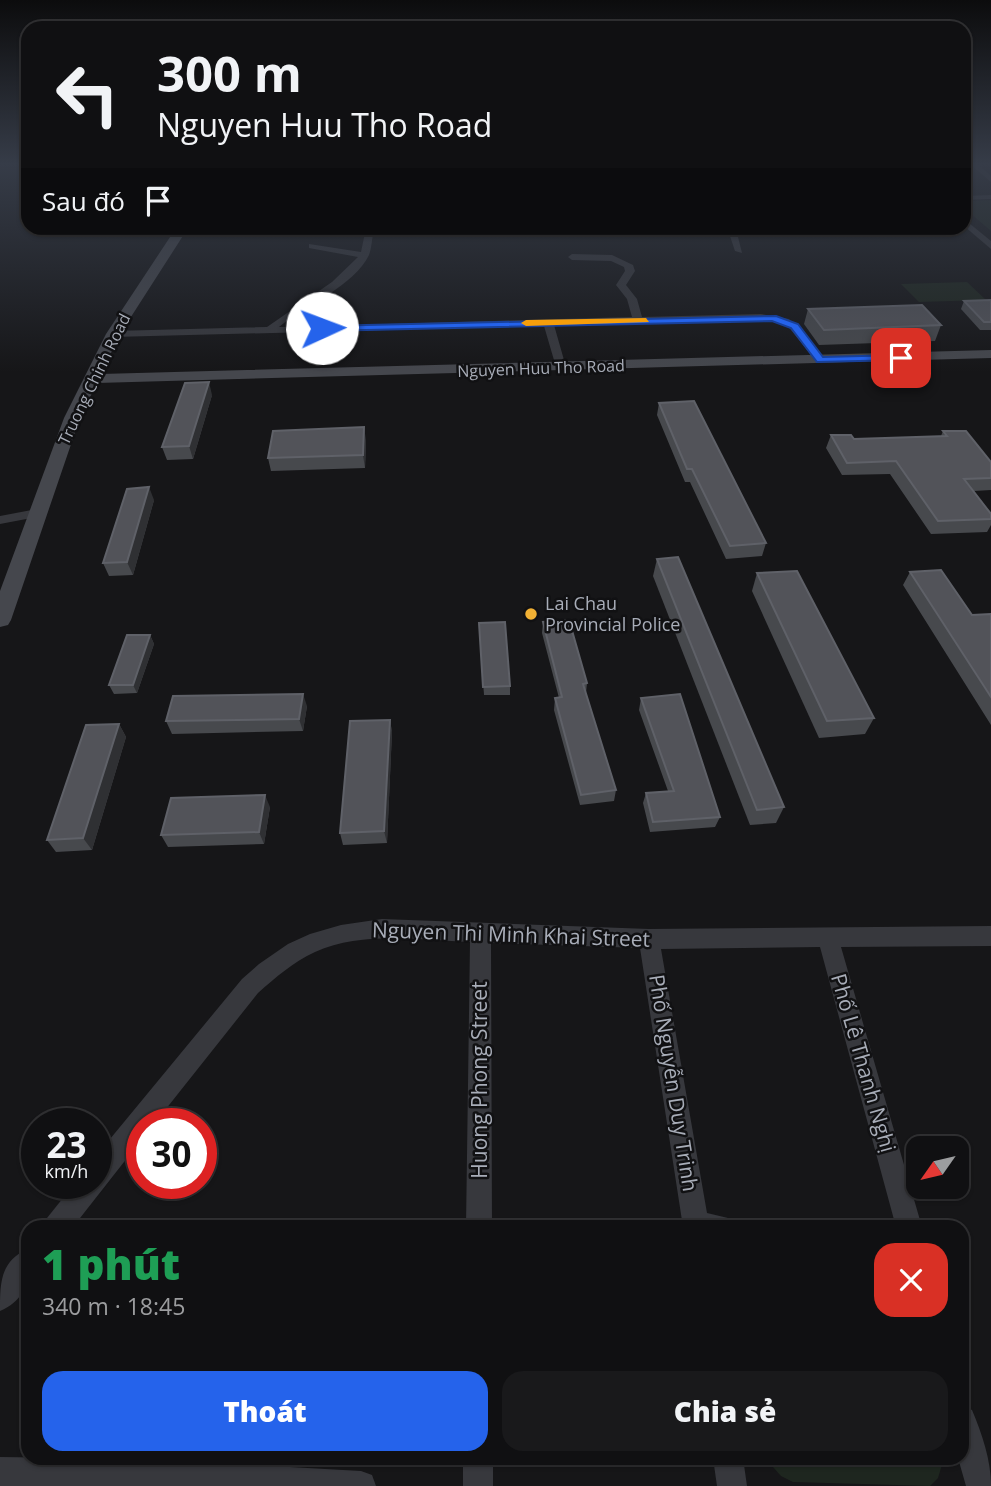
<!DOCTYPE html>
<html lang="vi">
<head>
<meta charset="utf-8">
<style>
  body { margin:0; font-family:"Open Sans",sans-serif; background:#19191b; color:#f1f3f6; height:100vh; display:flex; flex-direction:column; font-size:26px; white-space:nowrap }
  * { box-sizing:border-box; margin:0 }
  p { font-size:23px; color:#9c9d9f }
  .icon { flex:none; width:38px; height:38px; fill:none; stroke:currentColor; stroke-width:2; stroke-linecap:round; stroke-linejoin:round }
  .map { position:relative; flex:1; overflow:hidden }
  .details { position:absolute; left:21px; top:1220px; width:948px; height:245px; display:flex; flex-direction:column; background:#101012; border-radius:21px; box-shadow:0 2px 5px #0004,0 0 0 2px #303032 }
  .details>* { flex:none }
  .hud { position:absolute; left:21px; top:21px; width:950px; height:214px; border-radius:21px; box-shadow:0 2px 5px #0004,0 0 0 2px #303032; background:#101012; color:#f1f3f6; overflow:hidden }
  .needle { width:46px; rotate:236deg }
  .fabs { position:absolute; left:906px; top:1136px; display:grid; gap:14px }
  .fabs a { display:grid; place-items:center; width:63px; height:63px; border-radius:14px; background:#101012; box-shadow:0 2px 5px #0004,0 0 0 2px #303032; font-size:35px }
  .speed { position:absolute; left:21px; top:1108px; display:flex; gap:14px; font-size:35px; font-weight:700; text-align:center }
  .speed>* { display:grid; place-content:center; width:91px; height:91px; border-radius:50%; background:#101012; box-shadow:0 2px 5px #0004,0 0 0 2px #303032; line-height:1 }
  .speed small { font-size:18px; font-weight:400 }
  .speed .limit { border:10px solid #d22; background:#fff; color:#111 }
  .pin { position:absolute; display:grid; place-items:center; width:60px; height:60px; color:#fff; margin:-30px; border-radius:14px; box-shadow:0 4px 10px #0006 }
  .me { position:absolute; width:77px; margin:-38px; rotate:88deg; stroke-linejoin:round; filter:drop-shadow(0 0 5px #0008) }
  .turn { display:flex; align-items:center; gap:24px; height:147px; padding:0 21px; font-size:32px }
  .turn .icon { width:91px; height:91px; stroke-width:2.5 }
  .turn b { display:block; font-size:49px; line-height:60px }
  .then { display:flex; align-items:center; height:66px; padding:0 21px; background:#0003; gap:14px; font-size:26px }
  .round { display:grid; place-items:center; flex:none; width:74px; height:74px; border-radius:21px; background:#19191b }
  .headline { display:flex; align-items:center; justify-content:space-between; height:119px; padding:0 21px }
  h1 { font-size:42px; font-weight:800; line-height:52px; color:#1e9e55 }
  .cta { display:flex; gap:14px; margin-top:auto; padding:14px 21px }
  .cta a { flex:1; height:80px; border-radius:21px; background:#2563eb; color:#fff; font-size:28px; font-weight:800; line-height:80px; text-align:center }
  .cta a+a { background:#19191b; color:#f1f3f6 }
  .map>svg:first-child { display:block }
  .green { fill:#1e261f }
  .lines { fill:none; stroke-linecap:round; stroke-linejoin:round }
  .street { fill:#37383d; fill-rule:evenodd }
  .secondary { fill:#45474d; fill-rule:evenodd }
  .wall { fill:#47494d }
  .shaded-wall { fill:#2f3033 }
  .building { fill:#525359; stroke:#5f6168; stroke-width:2 }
  .route { fill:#2563eb; stroke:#184099; stroke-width:2 }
  .slow { fill:#f59e0b }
  .poi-dot { fill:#f2b134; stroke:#111113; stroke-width:2.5 }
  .labels { text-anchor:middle; stroke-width:5; stroke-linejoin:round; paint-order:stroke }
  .far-street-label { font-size:16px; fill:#a8adb8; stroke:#111113 }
  .poi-label { font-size:18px; fill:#a8adb8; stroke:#111113; text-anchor:start }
  .near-street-label { font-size:21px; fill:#a8adb8; stroke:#111113 }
</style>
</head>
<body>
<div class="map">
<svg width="991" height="1486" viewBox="0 0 991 1486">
  <rect width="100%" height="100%" fill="#161618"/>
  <g class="green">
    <polygon points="991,200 991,231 964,208 964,201"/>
    <polygon points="967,282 986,300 919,302 901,284"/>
    <polygon points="765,1458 944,1458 938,1478 930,1486 793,1482 781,1476"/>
  </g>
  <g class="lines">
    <g class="street">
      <polygon points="969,163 977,163 991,176 991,182"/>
      <polygon points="991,195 991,199 964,200 964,196"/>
      <polygon points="964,219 991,241 991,249 964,226"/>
      <path d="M366,228H374C372,237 372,247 369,255C355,285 305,306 279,327L632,317L627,299L616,285L625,271L624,267L611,261L572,260L568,257L572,254L612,255L633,265L635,271L626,285L637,299L642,317L761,314L789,319L826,360L817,362L786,324L761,320L554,325L566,367L561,370L556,367L544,326L113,337L108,334L113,331L267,327L332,282L358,257L309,248V244L361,252Z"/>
      <polygon points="731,228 739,228 737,233 742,253 735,251 729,233"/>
      <polygon points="37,509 42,510 42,516 0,524 0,516"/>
      <path d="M382,919L649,929L991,926V946L841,947L922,1227H896L820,947L661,949L707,1213L728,1218L732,1227H683L640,948L491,943L492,1227H466L470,942C420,940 362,931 315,952C293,962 275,978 258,993L154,1124H142V1139L73,1227H43L47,1218L75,1183H96V1156L242,979L259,964L288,944L310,934L341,925Z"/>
      <path d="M28,1249C28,1276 30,1298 0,1311C0,1283 0,1261 28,1249Z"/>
      <path d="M962,1405L972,1410C982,1434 991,1460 991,1486H966L958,1458H962Z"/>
      <polygon points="0,1457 143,1459 361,1471 372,1475 376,1486 0,1486"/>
      <rect x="463" y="1458" width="30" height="28"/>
      <polygon points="713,1458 743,1458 747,1486 717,1486"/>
    </g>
    <polygon class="secondary" points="176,228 188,228 120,334 101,374 991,350 991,358 97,383 80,418 11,620 8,625 0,627 0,591 64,418 106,334"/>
  </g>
  <g class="wall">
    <polygon points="991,300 991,330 980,330 961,309 964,301"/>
    <polygon points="808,309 941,325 935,341 819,345 804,324"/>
    <polygon points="212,395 193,459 167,460 162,447"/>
    <polygon points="659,403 766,543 762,556 726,559 690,482 685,482 657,415"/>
    <polygon points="943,431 991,478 991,490 974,491 991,514 991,525 987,532 931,534 890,474 842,475 826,448 831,435 854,439 941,436"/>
    <polygon points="366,440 365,468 271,471 268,458"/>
    <polygon points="154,500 133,575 109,576 103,563"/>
    <polygon points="657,559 784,807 776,823 750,825 653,576"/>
    <polygon points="910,572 972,615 991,614 991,725 903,585"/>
    <polygon points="757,573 874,718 865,734 819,738 752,591"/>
    <polygon points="543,622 587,683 586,693 616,790 614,801 580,805 554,710 555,698 559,698 542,633"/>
    <polygon points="479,623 510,686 510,695 484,695"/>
    <polygon points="150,635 154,644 137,693 114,694 109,685"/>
    <polygon points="641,698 720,817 715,827 650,832 643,803 646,793 668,791 639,710"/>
    <polygon points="307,706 303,731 172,734 166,721"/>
    <polygon points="390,720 392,732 387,843 343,845 340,833"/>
    <polygon points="119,724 126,737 92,850 56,852 47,840"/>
    <polygon points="270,807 264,844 168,847 161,835"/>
  </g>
  <g class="shaded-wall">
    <polygon points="209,382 212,395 193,459 189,446"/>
    <polygon points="364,427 366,440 365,468 363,455"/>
    <polygon points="149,487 154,500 133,575 127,562"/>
    <polygon points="150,635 154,644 137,693 133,685"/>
    <polygon points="303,694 307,706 303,731 299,719"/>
    <polygon points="390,720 392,732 387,843 384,831"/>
    <polygon points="119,724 126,737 92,850 83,838"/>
    <polygon points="265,795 270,807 264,844 259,832"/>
  </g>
  <g class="building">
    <polygon points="991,300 991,322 984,322 964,301"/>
    <polygon points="922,305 941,325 824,330 808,309"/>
    <polygon points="209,382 189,446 162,447 185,383"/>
    <polygon points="694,401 766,543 730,546 692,469 687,469 659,403"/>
    <polygon points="364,427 363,455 268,458 273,431"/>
    <polygon points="943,431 966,431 991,462 991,478 964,479 991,514 991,519 938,521 896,461 847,463 831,435 851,435 854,439 947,436"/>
    <polygon points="149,487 127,562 103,563 127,489"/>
    <polygon points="678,557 784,807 757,810 657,559"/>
    <polygon points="941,570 972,615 991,614 991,697 910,572"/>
    <polygon points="797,571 874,718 827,721 757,573"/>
    <polygon points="569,620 587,683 583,684 616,790 581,795 555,698 562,697 543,622"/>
    <polygon points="505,622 510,686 483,687 479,623"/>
    <polygon points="127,635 150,635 133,685 109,685"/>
    <polygon points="303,694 299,719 166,721 173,696"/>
    <polygon points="680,694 720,817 653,822 646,793 674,791 641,698"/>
    <polygon points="390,720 384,831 340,833 350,721"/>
    <polygon points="119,724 83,838 47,840 86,725"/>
    <polygon points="265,795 259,832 161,835 171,798"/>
  </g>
  <linearGradient id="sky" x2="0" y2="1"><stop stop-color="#0c0c0d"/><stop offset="0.44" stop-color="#363c48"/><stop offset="1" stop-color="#363c48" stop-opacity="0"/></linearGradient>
  <rect width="991" height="372" fill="url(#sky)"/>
  <polygon class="route" points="776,316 798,324 823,357 901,355 906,358 901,360 817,362 791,328 772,321 322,331 317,328 322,326"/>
  <polygon class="slow" points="646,318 649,322 526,326 521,323 526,320"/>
  <circle class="poi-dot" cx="531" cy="614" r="7"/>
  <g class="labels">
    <g class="far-street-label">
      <text transform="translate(541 368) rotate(-2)" y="6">Nguyen Huu Tho Road</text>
      <text transform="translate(94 379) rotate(-64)" y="6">Truong Chinh Road</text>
    </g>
    <g class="poi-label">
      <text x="545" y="610">Lai Chau<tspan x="545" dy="21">Provincial Police</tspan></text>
    </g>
    <g class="near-street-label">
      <text transform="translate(511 935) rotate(2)" y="7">Nguyen Thi Minh Khai Street</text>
      <text transform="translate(863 1063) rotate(74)" y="7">Phố Lê Thanh Nghị</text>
      <text transform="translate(480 1080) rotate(-90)" y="7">Huong Phong Street</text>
      <text transform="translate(673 1083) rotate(81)" y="7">Phố Nguyễn Duy Trinh</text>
    </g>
  </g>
</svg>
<div class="fabs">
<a><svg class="needle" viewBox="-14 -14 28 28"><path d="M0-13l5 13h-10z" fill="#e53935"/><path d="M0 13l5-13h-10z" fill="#9c9d9f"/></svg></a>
</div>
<div class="speed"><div>23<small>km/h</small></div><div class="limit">30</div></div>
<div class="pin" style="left:901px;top:358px;background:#d93025"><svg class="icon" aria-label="arrive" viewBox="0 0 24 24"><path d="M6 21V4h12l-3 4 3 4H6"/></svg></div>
<svg class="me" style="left:322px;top:328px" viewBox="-20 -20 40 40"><circle r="19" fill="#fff"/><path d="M0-13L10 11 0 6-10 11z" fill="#2563eb"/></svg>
<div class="hud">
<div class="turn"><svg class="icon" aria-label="left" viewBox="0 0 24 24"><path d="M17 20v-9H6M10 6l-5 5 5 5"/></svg><div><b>300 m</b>Nguyen Huu Tho Road</div></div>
<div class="then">Sau đó<svg class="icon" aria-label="arrive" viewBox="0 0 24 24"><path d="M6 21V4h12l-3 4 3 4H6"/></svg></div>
</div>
<section class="details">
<div class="headline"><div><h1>1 phút</h1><p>340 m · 18:45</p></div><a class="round" style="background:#d93025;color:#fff"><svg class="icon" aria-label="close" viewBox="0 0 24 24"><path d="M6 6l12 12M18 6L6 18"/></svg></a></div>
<div class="cta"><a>Thoát</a><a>Chia sẻ</a></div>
</section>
</div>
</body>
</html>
